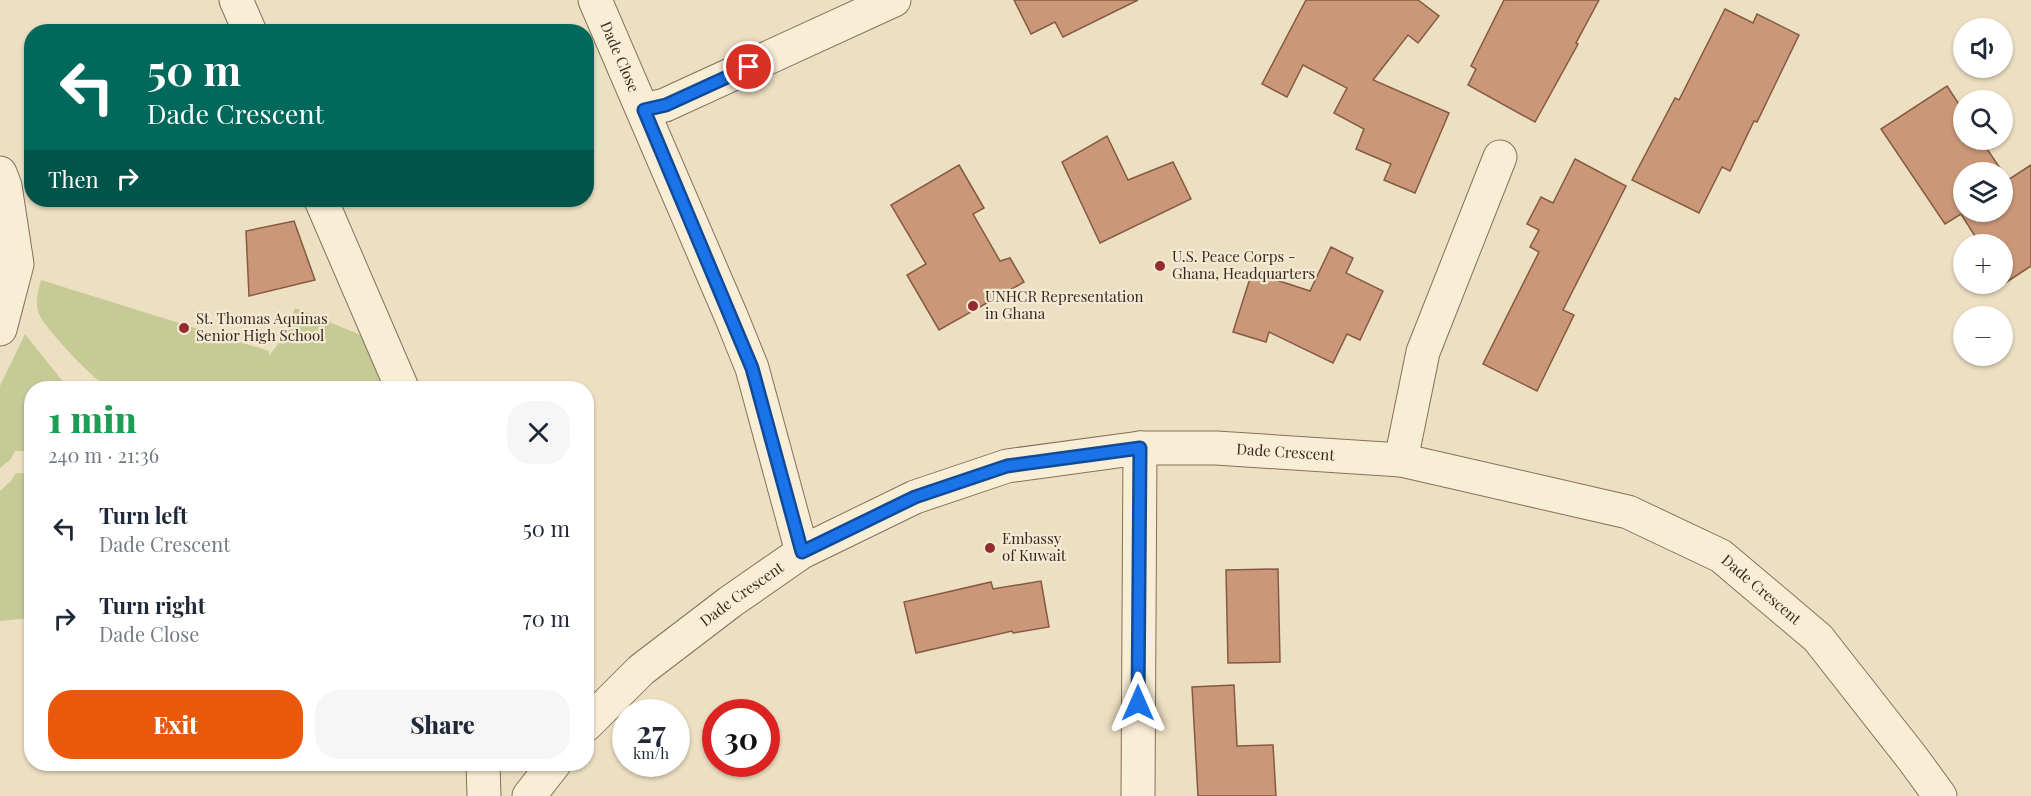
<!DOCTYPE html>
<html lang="en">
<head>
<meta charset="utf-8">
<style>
  body { margin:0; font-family:"Playfair Display",serif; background:#f6f6f7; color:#1f2937; height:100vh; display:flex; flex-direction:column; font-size:22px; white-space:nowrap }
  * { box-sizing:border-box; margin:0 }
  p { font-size:20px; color:#747a83 }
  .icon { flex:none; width:33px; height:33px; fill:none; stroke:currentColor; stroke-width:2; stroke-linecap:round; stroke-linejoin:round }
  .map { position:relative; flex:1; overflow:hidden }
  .side { position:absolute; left:24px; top:381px; width:570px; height:390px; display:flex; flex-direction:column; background:#fff; border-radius:24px; box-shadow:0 2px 4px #0004 }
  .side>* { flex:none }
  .top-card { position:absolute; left:24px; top:24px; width:570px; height:183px; border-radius:24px; box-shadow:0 2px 4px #0004; background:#00695c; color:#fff; overflow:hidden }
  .tools { position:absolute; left:1953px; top:18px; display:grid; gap:12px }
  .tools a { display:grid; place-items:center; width:60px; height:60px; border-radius:50%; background:#fff; box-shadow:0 2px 4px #0004; font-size:30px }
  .speed { position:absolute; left:612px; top:699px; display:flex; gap:12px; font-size:30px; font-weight:700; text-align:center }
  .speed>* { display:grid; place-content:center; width:78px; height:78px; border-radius:50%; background:#fff; box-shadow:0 2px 4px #0004; line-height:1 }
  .speed small { font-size:15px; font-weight:400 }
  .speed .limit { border:9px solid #d22; background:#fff; color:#111 }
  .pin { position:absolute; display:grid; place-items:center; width:51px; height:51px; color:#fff; margin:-26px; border:3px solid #fff; border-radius:50%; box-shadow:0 2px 6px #0007 }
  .me { position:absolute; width:66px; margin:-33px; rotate:0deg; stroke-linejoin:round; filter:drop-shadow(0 0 4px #0008) }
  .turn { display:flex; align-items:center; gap:21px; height:126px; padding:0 24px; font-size:27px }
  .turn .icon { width:78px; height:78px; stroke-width:2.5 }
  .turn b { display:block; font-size:42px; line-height:51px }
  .then { display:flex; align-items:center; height:57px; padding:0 24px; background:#0003; gap:12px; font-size:22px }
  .round { display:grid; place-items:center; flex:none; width:63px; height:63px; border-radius:24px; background:#f6f6f7 }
  .headline { display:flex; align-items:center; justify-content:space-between; height:102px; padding:0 24px }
  h1 { font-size:36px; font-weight:800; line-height:45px; color:#1e9e55 }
  .action { display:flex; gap:12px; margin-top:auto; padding:12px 24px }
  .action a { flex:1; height:69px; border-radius:24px; background:#ea580c; color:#fff; font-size:24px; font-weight:800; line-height:69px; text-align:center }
  .action a+a { background:#f6f6f7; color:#1f2937 }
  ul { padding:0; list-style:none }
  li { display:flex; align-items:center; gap:18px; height:90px; padding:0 24px }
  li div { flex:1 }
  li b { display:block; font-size:22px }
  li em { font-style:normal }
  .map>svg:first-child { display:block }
  .green { fill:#c6cb96 }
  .building { fill:#ca9879; stroke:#855a40; stroke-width:1.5; fill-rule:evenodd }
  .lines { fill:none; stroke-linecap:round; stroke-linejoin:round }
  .minor-casing { stroke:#86705a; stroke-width:35 }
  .minor { stroke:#f8edd5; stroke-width:33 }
  .route-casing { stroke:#114b97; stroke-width:15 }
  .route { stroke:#1a73e8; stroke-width:10 }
  .poi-dot { fill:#942b2f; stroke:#f4e9d2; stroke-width:2 }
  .labels { text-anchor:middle; stroke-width:4.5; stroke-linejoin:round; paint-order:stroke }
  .street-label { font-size:15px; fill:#36291e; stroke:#f4e9d2 }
  .poi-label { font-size:15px; fill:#36291e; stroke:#f4e9d2; text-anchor:start }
</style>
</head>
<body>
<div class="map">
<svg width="2031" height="796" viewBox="0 0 2031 796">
  <rect width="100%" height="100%" fill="#eddfc2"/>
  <g class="green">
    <path d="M41,280L269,351V356L284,336L295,308L368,338L382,388H184L183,383C164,388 129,392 110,388C99,386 44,327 40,316C34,304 38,293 41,280Z"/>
    <polygon points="25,334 68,388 32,388 31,451 15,451 11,459 0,468 0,386"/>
    <polygon points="16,473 31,474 31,618 0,621 0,491 11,481"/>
  </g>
  <g class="building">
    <polygon points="1014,0 1138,0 1063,37 1055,22 1031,34"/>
    <polygon points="1306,0 1418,0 1439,16 1418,43 1408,35 1373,80 1449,113 1415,193 1384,180 1391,164 1356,149 1364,129 1334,113 1347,88 1303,65 1287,97 1262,84"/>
    <polygon points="1504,0 1599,0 1576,43 1578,44 1535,122 1468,85 1476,69 1471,66"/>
    <polygon points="1725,9 1753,23 1757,14 1799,35 1757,122 1754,121 1730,171 1722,167 1699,213 1632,180 1675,98 1679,100"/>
    <path d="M1947,86L1964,112V140H1981L2008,180L2031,165V266L2002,285V244H1980L1961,214L1945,224L1881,129ZM1964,172H2002V212H1964Z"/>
    <polygon points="1107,136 1128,180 1173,162 1191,199 1100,243 1062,162"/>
    <polygon points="1575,159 1626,186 1563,310 1574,315 1537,391 1483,364 1539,252 1530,247 1539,230 1527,224 1541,197 1553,203"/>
    <polygon points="959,165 984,208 973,214 1000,261 1010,258 1024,282 939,330 907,275 926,264 891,205"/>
    <polygon points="294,221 315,280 249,296 246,231"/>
    <polygon points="1331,247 1353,258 1346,273 1383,291 1360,340 1347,334 1333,363 1269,332 1266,342 1233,332 1252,272 1310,291"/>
    <polygon points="1278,569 1280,662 1228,663 1226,570"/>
    <polygon points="1041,581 1049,627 1013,633 1012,631 916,653 904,602 991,582 993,589"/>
    <polygon points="1234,685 1237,746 1273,745 1276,796 1198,796 1192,687"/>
  </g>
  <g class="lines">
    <defs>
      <g id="minor">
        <polyline points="236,0 250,32"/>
        <path id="s1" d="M595,0L731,316L752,368L802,552"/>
        <polyline points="644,110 665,105 894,0"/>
        <polyline points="0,173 5,186 17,264 0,329"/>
        <polyline points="321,200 402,388"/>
        <polyline points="1401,460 1423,352 1500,157"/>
        <path id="s2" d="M586,725L641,670L730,602L802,552L915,497L1007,466L1140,448H1216L1401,460L1628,512L1721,556L1818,638L1913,759L1940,796"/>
        <polyline points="483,764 484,796"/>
        <polyline points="529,796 554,764"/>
        <polyline points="1138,796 1140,448"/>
      </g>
    </defs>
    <use href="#minor" class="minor-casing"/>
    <use href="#minor" class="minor"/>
  </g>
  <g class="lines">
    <defs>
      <polyline id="route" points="749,67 666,105 644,110 752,368 802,552 915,497 1007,466 1140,448 1138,703"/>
    </defs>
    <use href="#route" class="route-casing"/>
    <use href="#route" class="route"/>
  </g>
  <g class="poi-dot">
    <circle cx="1160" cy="266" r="6"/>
    <circle cx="973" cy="306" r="6"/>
    <circle cx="184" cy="328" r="6"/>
    <circle cx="990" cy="548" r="6"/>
  </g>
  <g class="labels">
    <g class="street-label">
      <text dy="5" stroke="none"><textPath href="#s1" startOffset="62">Dade Close</textPath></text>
      <text dy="5" stroke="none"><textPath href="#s2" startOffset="780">Dade Crescent</textPath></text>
      <text dy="5" stroke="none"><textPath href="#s2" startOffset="1284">Dade Crescent</textPath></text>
      <text dy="5" stroke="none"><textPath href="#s2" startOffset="204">Dade Crescent</textPath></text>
    </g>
    <g class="poi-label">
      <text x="1172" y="262">U.S. Peace Corps -<tspan x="1172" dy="17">Ghana, Headquarters</tspan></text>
      <text x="985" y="302">UNHCR Representation<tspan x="985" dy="17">in Ghana</tspan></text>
      <text x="196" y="324">St. Thomas Aquinas<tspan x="196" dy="17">Senior High School</tspan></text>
      <text x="1002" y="544">Embassy<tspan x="1002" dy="17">of Kuwait</tspan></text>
    </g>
  </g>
</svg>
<div class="tools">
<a><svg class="icon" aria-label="sound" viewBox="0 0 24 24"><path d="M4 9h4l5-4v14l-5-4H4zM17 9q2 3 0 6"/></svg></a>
<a><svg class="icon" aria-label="search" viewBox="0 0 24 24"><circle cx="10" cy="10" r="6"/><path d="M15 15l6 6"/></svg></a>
<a><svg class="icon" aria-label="layers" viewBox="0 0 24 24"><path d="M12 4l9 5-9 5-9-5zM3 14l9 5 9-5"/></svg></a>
<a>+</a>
<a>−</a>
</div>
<div class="speed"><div>27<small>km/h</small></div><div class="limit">30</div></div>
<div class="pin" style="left:749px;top:67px;background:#d93025"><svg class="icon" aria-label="arrive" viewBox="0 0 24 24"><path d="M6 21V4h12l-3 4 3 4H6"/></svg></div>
<svg class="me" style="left:1138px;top:703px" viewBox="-20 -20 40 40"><path d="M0-17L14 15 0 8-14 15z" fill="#1a73e8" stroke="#fff" stroke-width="4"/></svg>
<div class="top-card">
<div class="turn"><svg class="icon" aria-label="left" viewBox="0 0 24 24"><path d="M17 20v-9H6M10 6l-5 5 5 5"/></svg><div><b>50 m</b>Dade Crescent</div></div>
<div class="then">Then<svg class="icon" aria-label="right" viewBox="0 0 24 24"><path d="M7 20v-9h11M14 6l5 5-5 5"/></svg></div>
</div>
<section class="side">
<div class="headline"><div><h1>1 min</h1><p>240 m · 21:36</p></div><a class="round"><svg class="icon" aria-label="close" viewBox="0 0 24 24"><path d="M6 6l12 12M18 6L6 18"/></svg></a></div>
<ul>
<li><svg class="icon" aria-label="left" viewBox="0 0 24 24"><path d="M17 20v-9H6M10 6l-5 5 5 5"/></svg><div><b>Turn left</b><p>Dade Crescent</p></div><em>50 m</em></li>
<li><svg class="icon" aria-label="right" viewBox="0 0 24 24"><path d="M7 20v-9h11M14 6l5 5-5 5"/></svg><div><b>Turn right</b><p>Dade Close</p></div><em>70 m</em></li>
</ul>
<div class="action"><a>Exit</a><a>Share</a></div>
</section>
</div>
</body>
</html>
